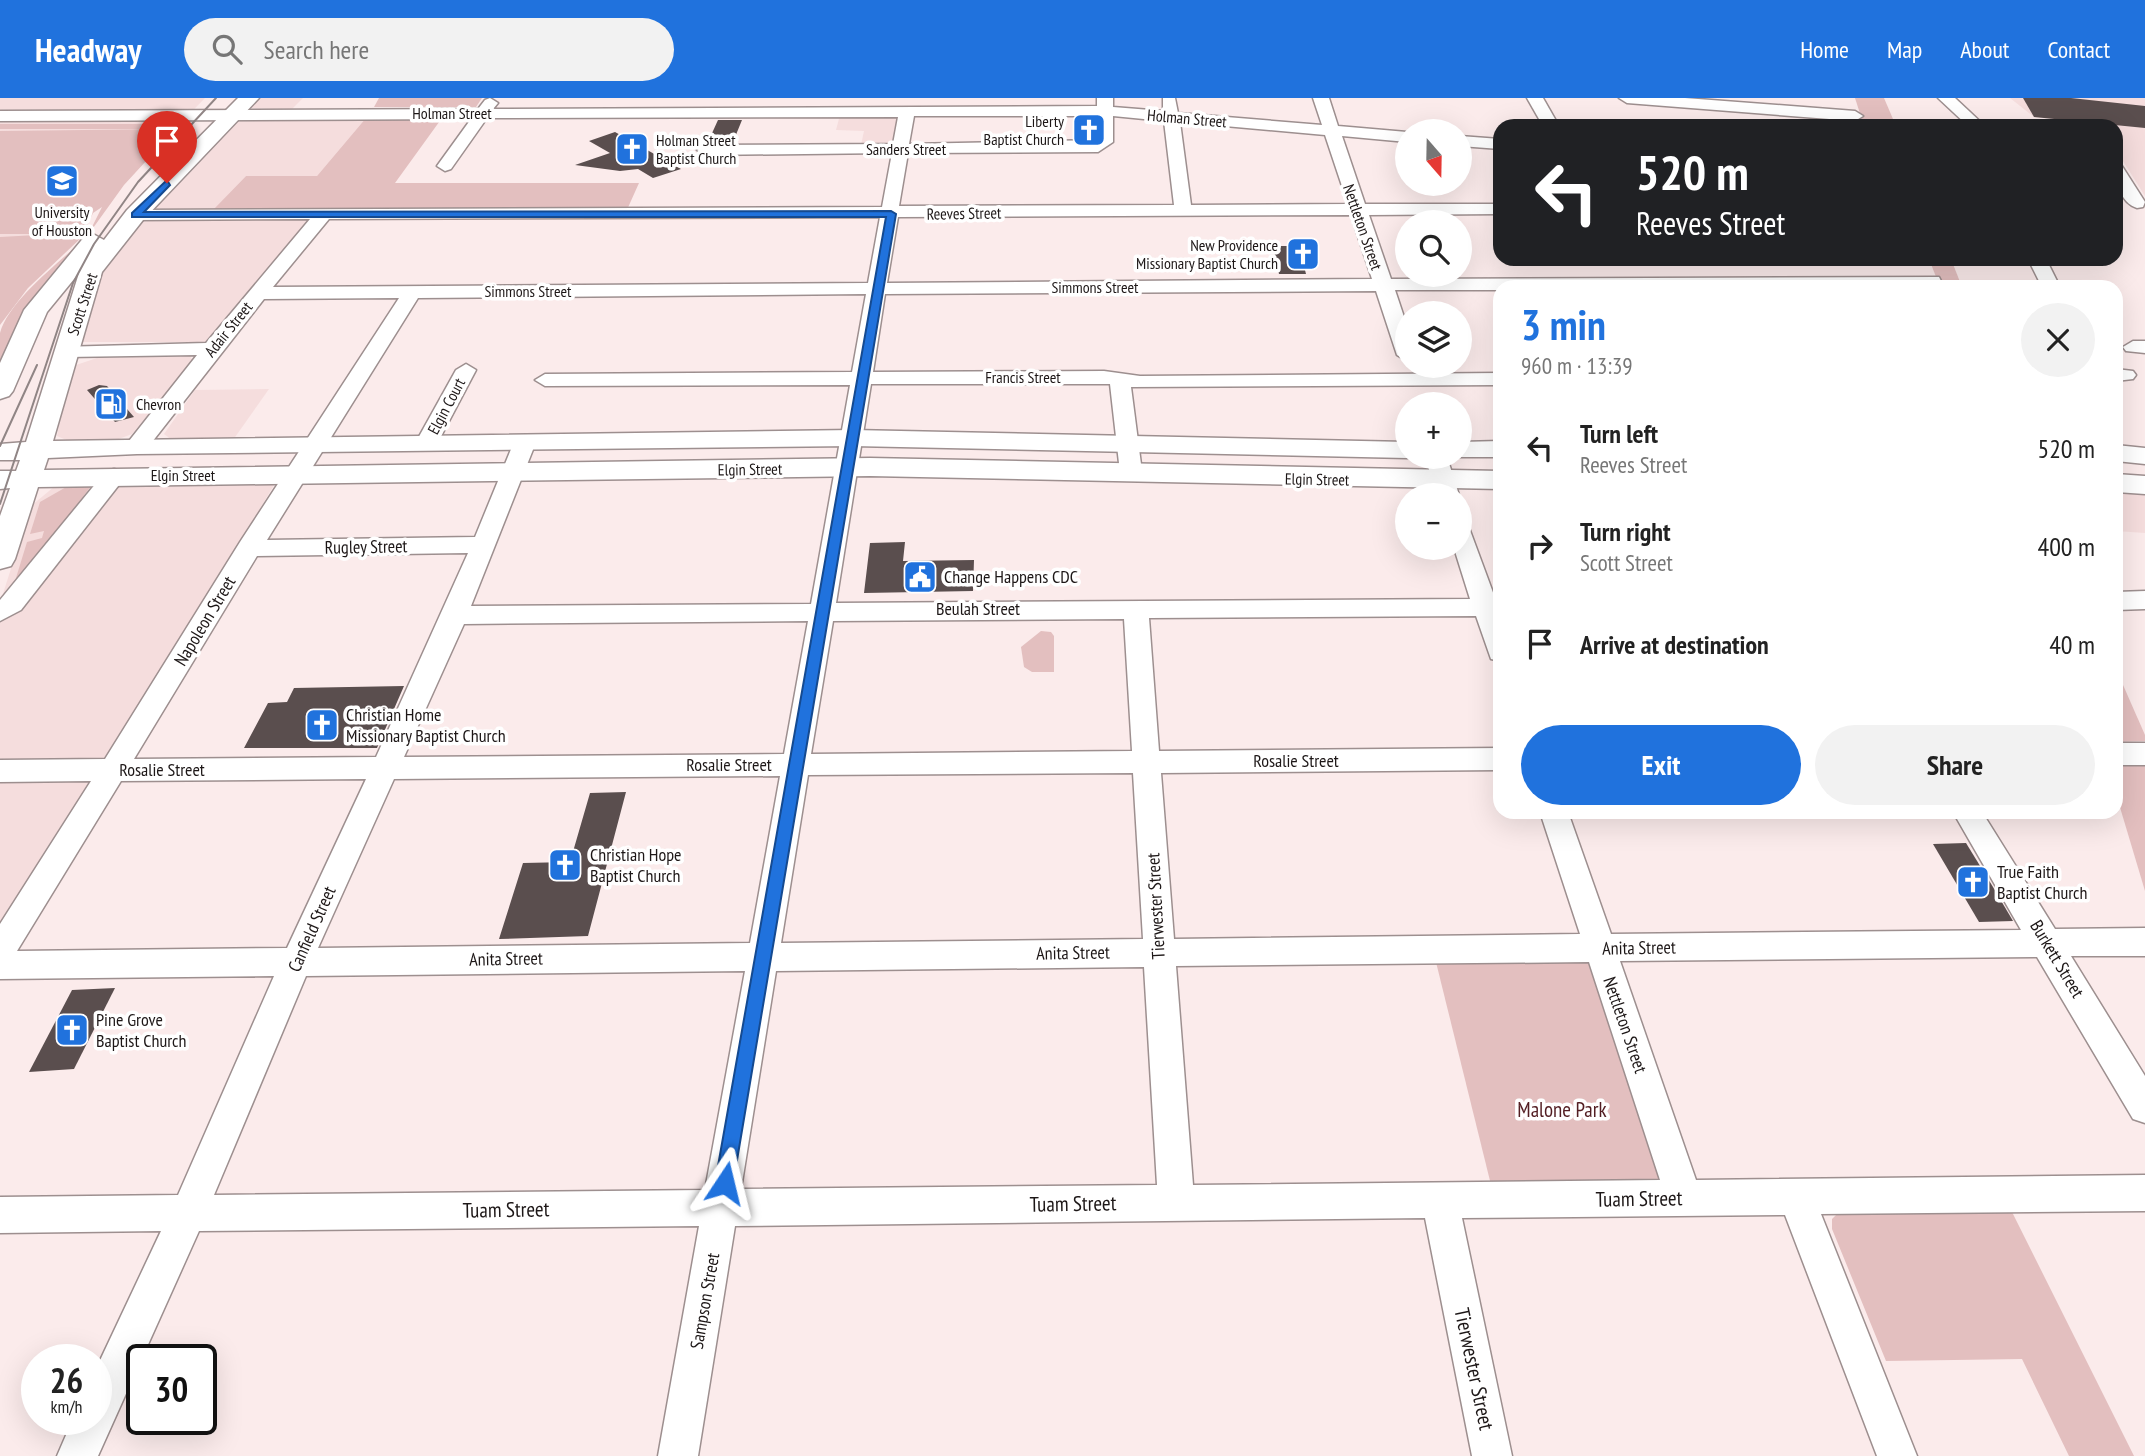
<!DOCTYPE html>
<html lang="en">
<head>
<meta charset="utf-8">
<style>
  body { margin:0; font-family:"PT Sans Narrow",sans-serif; background:#f2f2f2; color:#222; height:100vh; display:flex; flex-direction:column; font-size:26px; white-space:nowrap }
  * { box-sizing:border-box; margin:0 }
  p { font-size:23px; color:#767676 }
  .icon { flex:none; width:38px; height:38px; fill:none; stroke:currentColor; stroke-width:2; stroke-linecap:round; stroke-linejoin:round }
  .map { position:relative; flex:1; overflow:hidden }
  .details { position:absolute; left:1493px; top:182px; width:630px; height:539px; display:flex; flex-direction:column; background:#fff; border-radius:21px; box-shadow:0 7px 28px #0002 }
  .details>* { flex:none }
  .top-card { position:absolute; left:1493px; top:21px; width:630px; height:147px; border-radius:21px; box-shadow:0 7px 28px #0002; background:#202124; color:#fff; overflow:hidden }
  .needle { width:46px; rotate:160deg }
  .buttons { position:absolute; left:1395px; top:21px; display:grid; gap:14px }
  .buttons a { display:grid; place-items:center; width:77px; height:77px; border-radius:50%; background:#fff; box-shadow:0 7px 28px #0002; font-size:35px }
  .speed { position:absolute; left:21px; top:1246px; display:flex; gap:14px; font-size:35px; font-weight:700; text-align:center }
  .speed>* { display:grid; place-content:center; width:91px; height:91px; border-radius:50%; background:#fff; box-shadow:0 7px 28px #0002; line-height:1 }
  .speed small { font-size:18px; font-weight:400 }
  .speed .limit { border:4px solid #111; border-radius:10px; background:#fff; color:#111 }
  .pin { position:absolute; display:grid; place-items:center; width:60px; height:60px; color:#fff; margin:-72px -30px; border-radius:50% 50% 50% 0; rotate:-45deg; box-shadow:0 0 7px #0007 }
  .pin .icon { rotate:45deg }
  .me { position:absolute; width:77px; margin:-38px; rotate:10deg; stroke-linejoin:round; filter:drop-shadow(0 0 5px #0008) }
  .turn { display:flex; align-items:center; gap:24px; height:147px; padding:0 28px; font-size:32px }
  .turn .icon { width:91px; height:91px; stroke-width:2.5 }
  .turn b { display:block; font-size:49px; line-height:60px }
  .round { display:grid; place-items:center; flex:none; width:74px; height:74px; border-radius:37px; background:#f2f2f2 }
  .headline { display:flex; align-items:center; justify-content:space-between; height:119px; padding:0 28px }
  h1 { font-size:42px; font-weight:700; line-height:52px; color:#2072dd }
  .primary-button { display:flex; gap:14px; margin-top:auto; padding:14px 28px }
  .primary-button a { flex:1; height:80px; border-radius:42px; background:#2072dd; color:#fff; font-size:28px; font-weight:700; line-height:80px; text-align:center }
  .primary-button a+a { background:#f2f2f2; color:#222 }
  ul { padding:0; list-style:none }
  li { display:flex; align-items:center; gap:21px; height:98px; padding:0 28px }
  li div { flex:1 }
  li b { display:block; font-size:26px }
  li em { font-style:normal }
  header { display:flex; align-items:center; gap:42px; box-sizing:border-box; height:98px; padding:0 35px; background:#2072dd; color:#fff }
  header strong { font-size:33px }
  nav { display:flex; gap:38px; margin-inline-start:auto; font-size:24px }
  .search { width:490px; height:63px; background:#f2f2f2; display:flex; align-items:center; gap:18px; box-sizing:border-box; padding:0 24px; border-radius:38px; color:#767676; font-size:26px }
  .map>svg:first-child { display:block }
  .built { fill:#f5dddd }
  .green { fill:#e3bfbf }
  .building { fill:#5a4e4e }
  .lines { fill:none; stroke-linecap:round; stroke-linejoin:round }
  .minor-casing { stroke:#9d8f8f; stroke-width:3 }
  .major-casing { stroke:#9d8f8f; stroke-width:3 }
  .minor { fill:#fff; fill-rule:evenodd }
  .major { fill:#fff; fill-rule:evenodd }
  .tram { stroke:#908585; stroke-width:2 }
  .route { fill:#2072dd; stroke:#154a90; stroke-width:2 }
  .labels { text-anchor:middle; stroke-width:7; stroke-linejoin:round; paint-order:stroke }
  .far-street-label { font-size:16px; fill:#1d1717; stroke:#fff }
  .far-poi-label { font-size:16px; fill:#1d1717; stroke:#fff; text-anchor:end }
  .street-label { font-size:18px; fill:#1d1717; stroke:#fff }
  .poi-label { font-size:18px; fill:#1d1717; stroke:#fff; text-anchor:start }
  .near-park-label { font-size:21px; fill:#531e23; stroke:#fff }
  .near-street-label { font-size:21px; fill:#1d1717; stroke:#fff }
</style>
</head>
<body>
<header>
<strong>Headway</strong>
<div class="search"><svg class="icon" aria-label="search" viewBox="0 0 24 24"><circle cx="10" cy="10" r="6"/><path d="M15 15l6 6"/></svg>Search here</div>
<nav><a>Home</a><a>Map</a><a>About</a><a>Contact</a></nav>
</header>
<div class="map">
<svg width="2145" height="1358" viewBox="0 0 2145 1358">
  <rect width="100%" height="100%" fill="#fbebeb"/>
  <g class="built">
    <polygon points="0,0 205,0 70,137 0,222"/>
    <polygon points="254,0 303,0 291,12 249,10"/>
    <polygon points="2010,0 2145,0 2145,98 2116,52 2116,28 2034,19"/>
    <polygon points="840,17 899,18 896,47 861,47 864,33 836,32"/>
    <polygon points="366,20 317,78 246,78 211,114 148,113 234,26 243,22"/>
    <polygon points="309,120 208,244 82,244 100,171 140,121"/>
    <polygon points="190,258 193,263 132,336 116,342 71,344 57,338 69,273 76,267 97,260"/>
    <polygon points="269,291 233,342 172,342 164,336 195,292"/>
    <polygon points="277,382 112,660 0,841 0,505 31,408 55,388"/>
    <polygon points="2116,390 2145,391 2145,435 2116,433"/>
  </g>
  <g class="green">
    <polygon points="379,0 482,0 476,9 374,9"/>
    <polygon points="1855,0 1884,0 1896,28 1864,28"/>
    <polygon points="366,20 442,20 395,85 639,85 626,114 211,114 246,78 317,78"/>
    <polygon points="0,26 180,26 124,87 88,137 102,109 93,115 82,139 28,190 0,227 0,139 55,136 0,136 0,33 168,31 0,31"/>
    <path d="M84,141L0,274C0,262 0,246 0,235C9,202 60,164 84,141Z"/>
    <polygon points="1929,161 1951,161 1962,189 1940,189"/>
    <polygon points="68,388 91,388 12,493 27,444 42,440 44,433 30,436 40,404"/>
    <polygon points="1041,533 1051,534 1054,538 1054,574 1032,574 1024,569 1021,549"/>
    <polygon points="2116,571 2145,637 2145,643 2116,644"/>
    <polygon points="2145,661 2145,793 2116,696 2116,662"/>
    <polygon points="1598,850 1684,1100 1495,1103 1433,852"/>
    <polygon points="2009,1108 2134,1358 2069,1358 2022,1261 1886,1263 1832,1131 1832,1121 1839,1114"/>
  </g>
  <g class="building">
    <polygon points="2023,0 2071,0 2145,8 2145,30 2034,19"/>
    <polygon points="718,22 742,22 733,44 708,44"/>
    <polygon points="615,34 624,39 681,71 653,80 638,71 620,73 575,67 610,55 589,43"/>
    <polygon points="1273,148 1299,148 1306,176 1279,176"/>
    <polygon points="99,287 107,288 134,319 115,324 87,292"/>
    <polygon points="905,444 903,463 974,462 973,493 864,495 870,445"/>
    <polygon points="404,588 377,650 244,650 268,605 287,604 294,590"/>
    <polygon points="626,694 588,838 499,841 523,765 570,764 590,695"/>
    <polygon points="1966,745 1993,789 2013,823 1979,824 1933,746"/>
    <polygon points="115,890 74,971 29,974 72,892"/>
  </g>
  <g class="lines">
    <defs>
      <g id="minor">
        <path d="M490,0L498,5L493,11L1097,8V0H1113V9L1163,13V0H1175L1178,15L1322,27L1313,0H1329L1338,28L1407,34V44L1342,38L1365,106H1500V116L1369,117L1391,181L1939,179L1941,183L1939,187L1932,189H1500V192H1395L1407,228V263L1397,257L1376,193L885,196L873,274L1104,273L1140,278L1500,275V287L1131,289L1142,374L1131,381L1120,374L1110,286H871L836,505L1470,501L1454,450H1460V424L1468,427L1495,500H1500V563L1491,561L1476,518L1149,520L1159,653L1500,650V672L1161,675L1174,841L1580,836L1540,714H1568L1611,836L2021,832L1953,714H1982L2055,831L2145,830V858H2071L2145,978V1025L2133,1021L2037,859L1620,863L1696,1082L2145,1077V1113L1821,1116L1917,1358H1877L1785,1117L1462,1120L1512,1358H1472L1425,1120L735,1128L698,1358H658L699,1128L199,1133L98,1358H57L73,1321H96V1271L161,1133L0,1135V1099L178,1097L274,878L0,881V826L91,683L0,684V662L105,661L240,444L399,200L264,201L145,353H129L126,348L129,343L197,257L67,259L60,257L57,253L60,249L206,245L310,121L135,122L126,117L135,112L882,109L892,55L705,57L697,52L705,47L893,46L898,19L487,20L451,71L445,73L437,68L471,21L0,23V13L478,11L485,2ZM914,18H1097V42L909,46ZM1113,18L1164,23L1174,107L899,108L908,55L1098,54L1113,44ZM1180,24L1325,37L1348,106L1191,107ZM1351,117L1372,181L887,185L898,119ZM880,119L868,185L273,189L329,121ZM866,196L852,274L545,276L535,282L545,288L850,287L811,506L471,508L536,344L525,337L514,344L475,439L267,442L418,200ZM468,455L376,659L134,661L257,458ZM1124,521L1132,653L811,656L833,523ZM808,523L784,656L404,659L464,526ZM1133,675L1143,841L781,845L808,677ZM780,678L750,845L318,850L394,681ZM366,681L287,850L17,853L121,683ZM1589,864L1660,1082L1193,1087L1176,868ZM1144,869L1157,1087L741,1091L776,873ZM745,873L705,1092L214,1097L306,878Z"/>
        <polygon points="1527,0 1543,0 1559,28 1543,28"/>
        <polygon points="1619,0 1685,0 1855,13 1863,18 1855,23 1627,5"/>
        <polygon points="1938,0 1955,0 1985,28 1968,28"/>
        <polygon points="1460,38 1500,41 1500,51 1460,48"/>
        <path d="M2116,67L2122,68L2145,104L2143,109L2137,110C2120,105 2115,82 2116,67Z"/>
        <polygon points="2028,161 2046,161 2060,189 2042,189"/>
        <polygon points="2133,243 2145,243 2145,255 2126,253 2123,249"/>
        <polygon points="466,266 476,272 438,344 435,349 419,349 416,344 456,272"/>
        <polygon points="2116,271 2133,273 2136,277 2133,281 2116,283"/>
        <polygon points="1425,359 1447,359 1459,397 1437,397"/>
        <polygon points="114,371 122,373 125,378 122,383 21,512 0,523 0,502 106,373"/>
        <polygon points="2145,493 2145,511 2116,512 2116,494"/>
        <rect x="2116" y="645" width="29" height="22"/>
      </g>
      <g id="major">
        <polygon points="238,0 259,0 143,122 102,174 53,343 853,332 1407,344 1407,359 1413,359 1407,360 853,348 137,356 48,360 44,372 870,360 1500,373 1500,391 870,378 38,389 15,461 11,468 0,471 0,418 10,390 0,391 0,373 16,373 20,362 0,362 0,346 26,344 79,175 47,214 13,293 9,298 0,301 0,265 24,212 85,138 93,136 104,142 127,112"/>
        <polygon points="1500,343 1500,359 1454,359 1460,359 1460,344"/>
        <polygon points="2116,347 2145,350 2145,366 2116,363"/>
        <polygon points="2116,376 2145,378 2145,396 2116,394"/>
      </g>
    </defs>
    <use href="#minor" class="minor-casing"/>
    <use href="#major" class="major-casing"/>
    <use href="#minor" class="minor"/>
    <use href="#major" class="major"/>
    <g class="tram">
      <polyline points="0,348 37,267"/>
      <polyline points="0,406 73,185 94,146 138,84 216,0"/>
    </g>
  </g>
  <polygon class="route" points="167,82 170,87 144,114 891,113 896,116 732,1092 725,1095 718,1092 715,1085 886,119 132,119 132,115"/>
  <defs>
    <symbol id="church-square" viewBox="-11 -11 22 22"><rect x="-9" y="-9" width="18" height="18" rx="4" fill="#2072dd" stroke="#fff"/><path d="M-1.2-6h2.4v3.5h3.3v2.4h-3.3V6h-2.4V-.1h-3.3v-2.4h3.3Z" fill="#fff"/></symbol>
    <symbol id="university-square" viewBox="-11 -11 22 22"><rect x="-9" y="-9" width="18" height="18" rx="4" fill="#2072dd" stroke="#fff"/><path d="M0-5L7-2L0 1L-7-2ZM-4 1L0 2.5L4 1V4Q0 6-4 4Z" fill="#fff"/></symbol>
    <symbol id="fuel-square" viewBox="-11 -11 22 22"><rect x="-9" y="-9" width="18" height="18" rx="4" fill="#2072dd" stroke="#fff"/><path d="M-5.5-6h7V0h2V4h1.3V-2.5L3-4.5l.8-.8L6-3V5H2.5V1h-1V6h-7ZM-4.2-4.7v3.2H.2V-4.7Z" fill="#fff"/></symbol>
    <symbol id="civic-square" viewBox="-11 -11 22 22"><rect x="-9" y="-9" width="18" height="18" rx="4" fill="#2072dd" stroke="#fff"/><path d="M-.6-6.5H3V-4.5H.6V-3L4-1V1h2V6H-6V1h2V-1L-.6-3ZM-1.2 2.5V6h2.4V2.5Z" fill="#fff"/></symbol>
  </defs>
  <g fill-rule="evenodd">
    <use href="#church-square" x="1070" y="13" width="38" height="38"/>
    <use href="#church-square" x="613" y="32" width="38" height="38"/>
    <use href="#university-square" x="43" y="64" width="38" height="38"/>
    <use href="#church-square" x="1284" y="137" width="38" height="38"/>
    <use href="#fuel-square" x="92" y="287" width="38" height="38"/>
    <use href="#civic-square" x="901" y="460" width="38" height="38"/>
    <use href="#church-square" x="303" y="608" width="38" height="38"/>
    <use href="#church-square" x="546" y="748" width="38" height="38"/>
    <use href="#church-square" x="1954" y="765" width="38" height="38"/>
    <use href="#church-square" x="53" y="913" width="38" height="38"/>
  </g>
  <g class="labels">
    <g class="far-street-label">
      <text x="452" y="21">Holman Street</text>
      <text transform="translate(1187 20) rotate(5)" y="6">Holman Street</text>
      <text x="906" y="57">Sanders Street</text>
      <text transform="translate(964 115) rotate(-1)" y="6">Reeves Street</text>
      <text transform="translate(1363 129) rotate(71)" y="6">Nettleton Street</text>
      <text x="1095" y="195">Simmons Street</text>
      <text x="528" y="199">Simmons Street</text>
      <text transform="translate(82 206) rotate(-72)" y="6">Scott Street</text>
      <text transform="translate(228 231) rotate(-51)" y="6">Adair Street</text>
      <text x="1023" y="285">Francis Street</text>
      <text transform="translate(446 308) rotate(-62)" y="6">Elgin Court</text>
      <text transform="translate(750 371) rotate(-1)" y="6">Elgin Street</text>
      <text x="183" y="383">Elgin Street</text>
      <text transform="translate(1317 381) rotate(1)" y="6">Elgin Street</text>
    </g>
    <g class="far-poi-label">
      <text x="1064" y="29">Liberty<tspan x="1064" dy="18">Baptist Church</tspan></text>
      <text x="656" y="48" text-anchor="start">Holman Street<tspan x="656" dy="18">Baptist Church</tspan></text>
      <text x="62" y="120" text-anchor="middle">University<tspan x="62" dy="18">of Houston</tspan></text>
      <text x="1278" y="153">New Providence<tspan x="1278" dy="18">Missionary Baptist Church</tspan></text>
      <text x="136" y="312" text-anchor="start">Chevron</text>
    </g>
    <g class="street-label">
      <text transform="translate(366 449) rotate(-1)" y="6">Rugley Street</text>
      <text x="978" y="517">Beulah Street</text>
      <text transform="translate(205 523) rotate(-59)" y="6">Napoleon Street</text>
      <text x="1296" y="669">Rosalie Street</text>
      <text x="729" y="673">Rosalie Street</text>
      <text x="162" y="678">Rosalie Street</text>
      <text transform="translate(1156 808) rotate(-93)" y="6">Tierwester Street</text>
      <text transform="translate(312 831) rotate(-66)" y="6">Canfield Street</text>
      <text transform="translate(1639 850) rotate(-1)" y="6">Anita Street</text>
      <text transform="translate(1073 855) rotate(-1)" y="6">Anita Street</text>
      <text transform="translate(506 861) rotate(-1)" y="6">Anita Street</text>
      <text transform="translate(2057 861) rotate(59)" y="6">Burkett Street</text>
      <text transform="translate(1625 927) rotate(71)" y="6">Nettleton Street</text>
      <text transform="translate(705 1203) rotate(-80)" y="6">Sampson Street</text>
    </g>
    <g class="poi-label">
      <text x="944" y="485">Change Happens CDC</text>
      <text x="346" y="623">Christian Home<tspan x="346" dy="21">Missionary Baptist Church</tspan></text>
      <text x="590" y="763">Christian Hope<tspan x="590" dy="21">Baptist Church</tspan></text>
      <text x="1997" y="780">True Faith<tspan x="1997" dy="21">Baptist Church</tspan></text>
      <text x="96" y="928">Pine Grove<tspan x="96" dy="21">Baptist Church</tspan></text>
    </g>
    <g class="near-park-label">
      <text x="1562" y="1019">Malone Park</text>
    </g>
    <g class="near-street-label">
      <text transform="translate(1639 1101) rotate(-1)" y="7">Tuam Street</text>
      <text transform="translate(1073 1106) rotate(-1)" y="7">Tuam Street</text>
      <text transform="translate(506 1112) rotate(-1)" y="7">Tuam Street</text>
      <text transform="translate(1474 1271) rotate(78)" y="7">Tierwester Street</text>
    </g>
  </g>
</svg>
<div class="buttons">
<a><svg class="needle" viewBox="-14 -14 28 28"><path d="M0-13l5 13h-10z" fill="#e53935"/><path d="M0 13l5-13h-10z" fill="#767676"/></svg></a>
<a><svg class="icon" aria-label="search" viewBox="0 0 24 24"><circle cx="10" cy="10" r="6"/><path d="M15 15l6 6"/></svg></a>
<a><svg class="icon" aria-label="layers" viewBox="0 0 24 24"><path d="M12 4l9 5-9 5-9-5zM3 14l9 5 9-5"/></svg></a>
<a>+</a>
<a>−</a>
</div>
<div class="speed"><div>26<small>km/h</small></div><div class="limit">30</div></div>
<div class="pin" style="left:167px;top:85px;background:#d93025"><svg class="icon" aria-label="arrive" viewBox="0 0 24 24"><path d="M6 21V4h12l-3 4 3 4H6"/></svg></div>
<svg class="me" style="left:725px;top:1085px" viewBox="-20 -20 40 40"><path d="M0-17L14 15 0 8-14 15z" fill="#2072dd" stroke="#fff" stroke-width="4"/></svg>
<div class="top-card">
<div class="turn"><svg class="icon" aria-label="left" viewBox="0 0 24 24"><path d="M17 20v-9H6M10 6l-5 5 5 5"/></svg><div><b>520 m</b>Reeves Street</div></div>
</div>
<section class="details">
<div class="headline"><div><h1>3 min</h1><p>960 m · 13:39</p></div><a class="round"><svg class="icon" aria-label="close" viewBox="0 0 24 24"><path d="M6 6l12 12M18 6L6 18"/></svg></a></div>
<ul>
<li><svg class="icon" aria-label="left" viewBox="0 0 24 24"><path d="M17 20v-9H6M10 6l-5 5 5 5"/></svg><div><b>Turn left</b><p>Reeves Street</p></div><em>520 m</em></li>
<li><svg class="icon" aria-label="right" viewBox="0 0 24 24"><path d="M7 20v-9h11M14 6l5 5-5 5"/></svg><div><b>Turn right</b><p>Scott Street</p></div><em>400 m</em></li>
<li><svg class="icon" aria-label="arrive" viewBox="0 0 24 24"><path d="M6 21V4h12l-3 4 3 4H6"/></svg><div><b>Arrive at destination</b></div><em>40 m</em></li>
</ul>
<div class="primary-button"><a>Exit</a><a>Share</a></div>
</section>
</div>
</body>
</html>
